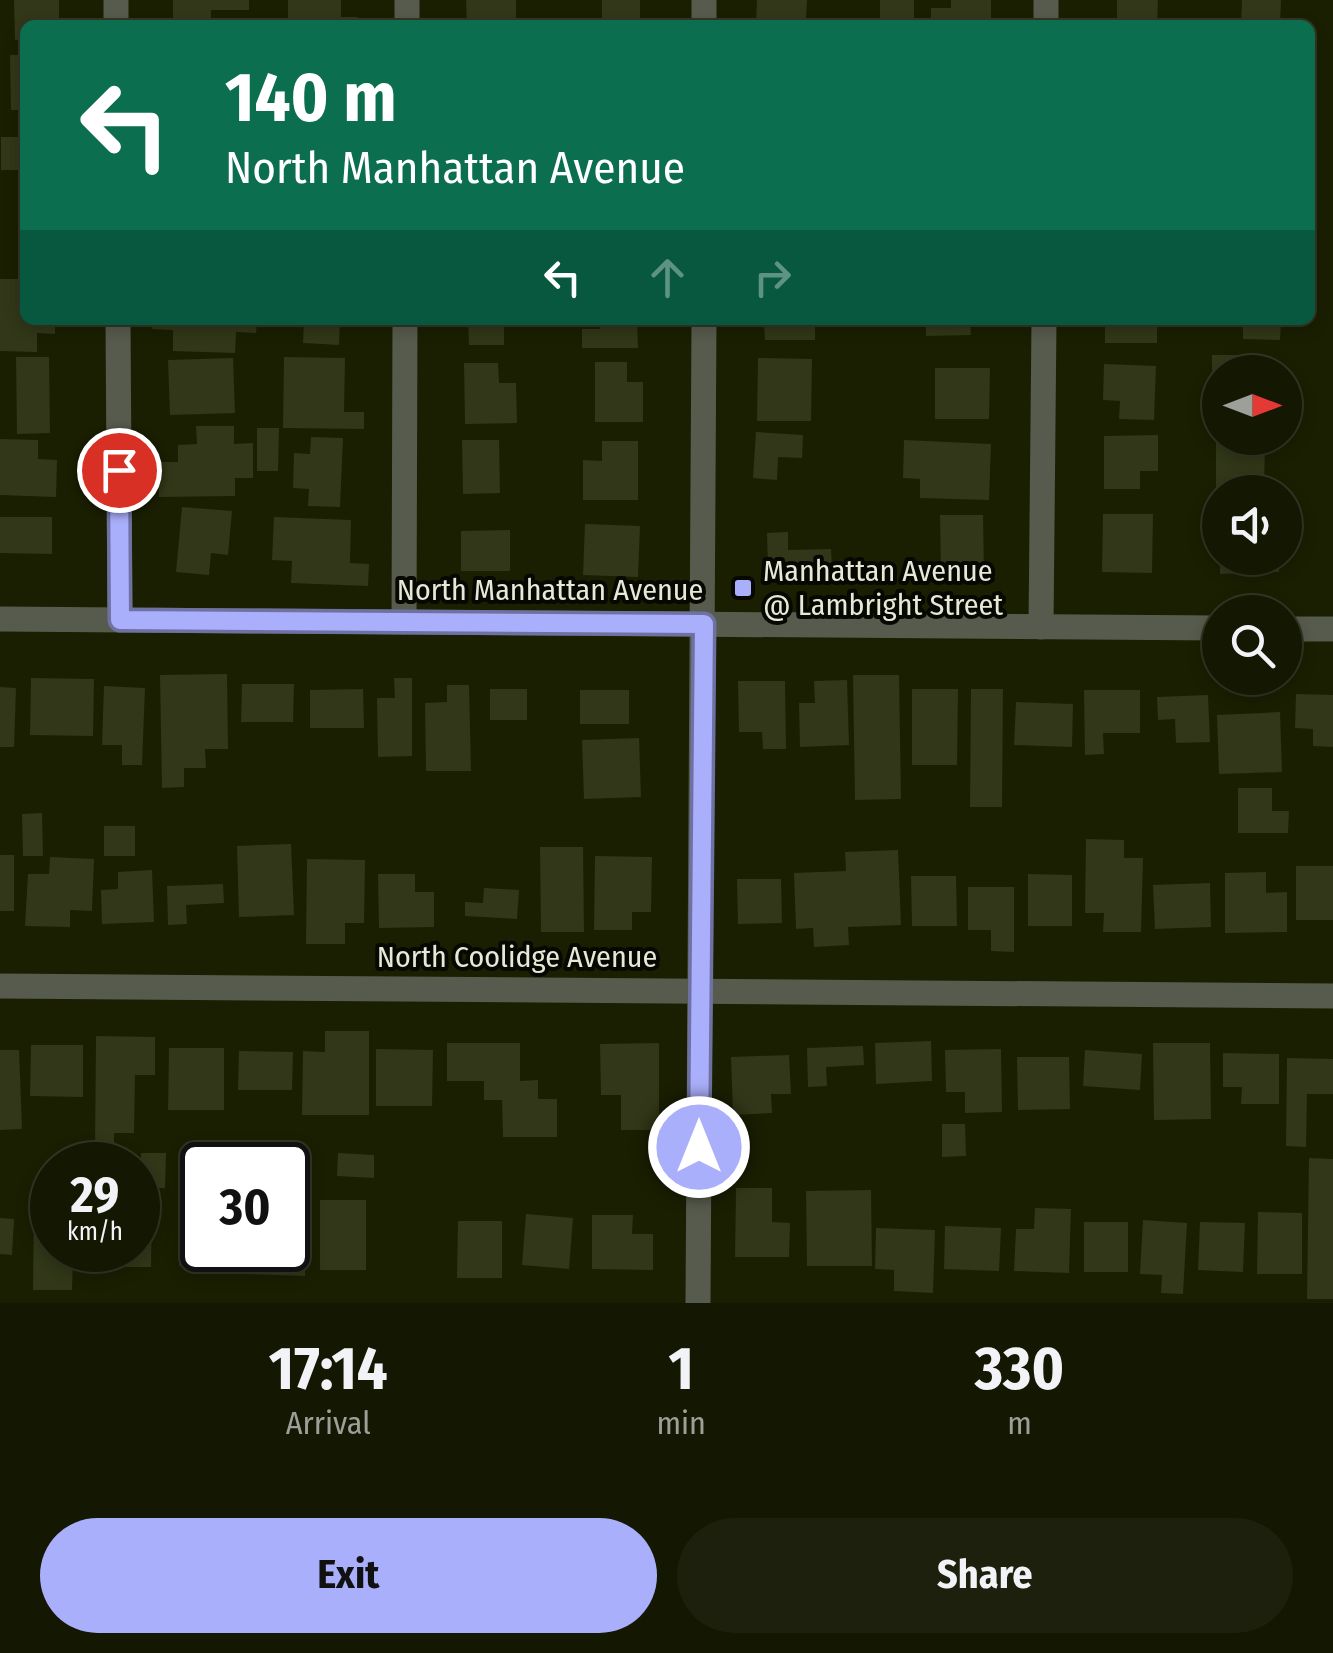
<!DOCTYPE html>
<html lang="en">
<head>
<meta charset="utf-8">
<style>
  body { margin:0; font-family:"Fira Sans Condensed",sans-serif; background:#1d200c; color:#f1f3f6; height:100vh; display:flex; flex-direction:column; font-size:38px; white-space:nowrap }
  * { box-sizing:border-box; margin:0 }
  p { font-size:32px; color:#9d9f99 }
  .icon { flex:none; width:55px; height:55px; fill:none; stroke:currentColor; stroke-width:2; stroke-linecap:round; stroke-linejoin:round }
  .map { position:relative; height:1303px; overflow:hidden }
  .panel { display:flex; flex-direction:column; background:#141702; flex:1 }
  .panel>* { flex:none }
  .guide { position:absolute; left:20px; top:20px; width:1295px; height:305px; border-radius:15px; box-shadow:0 5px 15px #0003,0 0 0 2px #333624; background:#0b6e4f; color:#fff; overflow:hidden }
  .needle { width:65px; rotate:90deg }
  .tools { position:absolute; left:1202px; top:355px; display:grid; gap:20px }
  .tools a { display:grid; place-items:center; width:100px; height:100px; border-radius:50%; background:#141702; box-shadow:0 5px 15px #0003,0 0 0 2px #333624; font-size:50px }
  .speed { position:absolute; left:30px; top:1142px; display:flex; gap:20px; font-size:50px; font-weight:700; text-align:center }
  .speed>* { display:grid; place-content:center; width:130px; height:130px; border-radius:50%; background:#141702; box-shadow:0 5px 15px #0003,0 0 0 2px #333624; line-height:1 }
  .speed small { font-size:25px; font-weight:400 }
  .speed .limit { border:5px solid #111; border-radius:15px; background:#fff; color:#111 }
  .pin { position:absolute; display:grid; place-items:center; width:85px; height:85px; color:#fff; margin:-42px; border:5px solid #fff; border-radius:50%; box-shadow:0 2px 10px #0007 }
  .me { position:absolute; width:110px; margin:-55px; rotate:0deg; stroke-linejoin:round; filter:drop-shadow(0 0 8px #0008) }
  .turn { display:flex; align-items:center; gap:35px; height:210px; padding:0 40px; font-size:45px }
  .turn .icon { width:130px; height:130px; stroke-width:2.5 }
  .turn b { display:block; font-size:70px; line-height:85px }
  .lanes { display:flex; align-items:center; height:95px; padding:0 40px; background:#0003; justify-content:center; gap:50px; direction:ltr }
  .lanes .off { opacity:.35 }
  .eta { display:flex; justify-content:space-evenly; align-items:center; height:170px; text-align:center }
  .eta b { font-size:60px; font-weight:700; line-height:70px }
  .button { display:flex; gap:20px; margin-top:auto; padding:20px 40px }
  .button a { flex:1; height:115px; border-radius:60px; background:#aaaffb; color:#111; font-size:40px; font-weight:700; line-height:115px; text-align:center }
  .button a+a { background:#1d200c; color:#f1f3f6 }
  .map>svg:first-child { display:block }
  .building { fill:#313718 }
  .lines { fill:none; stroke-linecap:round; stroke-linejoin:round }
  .minor { stroke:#575b4d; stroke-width:25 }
  .route-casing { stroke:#6e72a3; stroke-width:25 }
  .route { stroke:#aaaffb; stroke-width:18 }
  .poi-dot { fill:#aaaffb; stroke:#060801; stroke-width:4 }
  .labels { text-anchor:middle; stroke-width:8; stroke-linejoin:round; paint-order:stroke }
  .poi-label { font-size:30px; fill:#e5e9d7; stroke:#060801; text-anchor:start }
  .street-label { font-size:30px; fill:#e5e9d7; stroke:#060801 }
</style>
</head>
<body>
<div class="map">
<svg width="1333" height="1303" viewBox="0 0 1333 1303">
  <rect width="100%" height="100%" fill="#1a1f02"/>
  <g class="building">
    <polygon points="14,0 59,0 59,25 25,25 25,40 15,40"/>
    <polygon points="173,0 249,0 249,10 211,10 211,25 173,25"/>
    <polygon points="288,0 341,0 341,17 358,17 358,25 306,25 306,18 288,18"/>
    <polygon points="466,0 516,0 516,25 467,25"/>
    <rect x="602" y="0" width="38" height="25"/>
    <polygon points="757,0 807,0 806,19 790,19 790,25 756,25"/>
    <rect x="880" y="0" width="34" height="25"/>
    <polygon points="951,0 991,0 991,25 931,25 931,8 951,8"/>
    <polygon points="1117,0 1158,0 1157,25 1117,25"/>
    <polygon points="1242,0 1281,0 1280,25 1241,25"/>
    <polygon points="10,55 25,55 25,110 11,110"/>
    <polygon points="1,137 25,137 25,187 19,187 19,170 1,170"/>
    <polygon points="18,202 25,202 25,271 18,270"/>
    <polygon points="0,279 25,279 25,320 55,320 55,334 37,333 37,352 0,351"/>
    <polygon points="153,320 257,320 256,333 236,332 235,353 173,351 173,330 152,329"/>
    <polygon points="304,320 340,320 339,345 303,343"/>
    <polygon points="468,320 504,320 504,345 469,345"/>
    <polygon points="600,320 637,320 638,348 582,348 582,329 600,329"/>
    <polygon points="764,320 815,320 815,340 765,340"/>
    <polygon points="926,320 970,320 971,335 926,336"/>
    <rect x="1105" y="320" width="52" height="23"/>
    <polygon points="1243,320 1281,320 1280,340 1243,339"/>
    <polygon points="1212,355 1263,355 1263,372 1220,372 1220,421 1212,421"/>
    <polygon points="16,357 49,357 50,433 17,434"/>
    <polygon points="284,357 345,358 344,412 364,412 364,429 283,428"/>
    <polygon points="233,358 235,413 170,415 168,360"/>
    <polygon points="758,358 812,359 811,421 757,421"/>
    <polygon points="595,362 627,362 627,382 643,382 643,422 595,422"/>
    <polygon points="464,363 498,363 499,383 516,383 517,423 465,424"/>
    <polygon points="1104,364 1156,366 1154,420 1119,419 1120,401 1103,400"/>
    <polygon points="935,368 990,368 989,419 935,419"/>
    <polygon points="196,426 234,426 234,444 253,443 253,478 235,478 235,496 159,497 159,462 178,462 178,445 197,444"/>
    <polygon points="257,428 279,428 278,471 257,471"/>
    <polygon points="756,432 803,435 802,458 778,457 777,480 753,478"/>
    <polygon points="1158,435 1158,471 1140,471 1140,489 1104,489 1104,436"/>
    <polygon points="311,437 343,438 340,507 308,506 309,489 293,488 294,453 310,454"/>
    <polygon points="0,439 38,440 38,459 57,460 56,497 0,495"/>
    <polygon points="462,440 499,440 500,493 463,494"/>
    <polygon points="904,440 991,444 989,500 920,498 920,479 903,478"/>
    <polygon points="602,441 638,441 638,500 583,500 583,460 602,461"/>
    <polygon points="1216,441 1265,441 1264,492 1216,494"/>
    <polygon points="182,507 232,511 228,555 211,553 209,575 176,572"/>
    <polygon points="1103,514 1153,514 1152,573 1102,572"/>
    <polygon points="940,515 983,515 984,574 941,574"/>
    <polygon points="0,517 52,517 52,554 0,553"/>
    <polygon points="274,517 351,520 350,563 369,564 368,586 291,583 292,561 272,560"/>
    <polygon points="585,524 640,526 638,577 583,575"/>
    <polygon points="510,530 510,571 461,571 461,531"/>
    <polygon points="788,532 788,550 831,549 832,567 768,569 767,533"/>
    <polygon points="1220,558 1279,558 1279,572 1220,574"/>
    <polygon points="227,674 228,749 205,749 206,768 184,768 184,787 162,788 160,675"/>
    <polygon points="853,675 899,675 901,799 855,800"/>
    <polygon points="31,678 94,679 93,736 30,735"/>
    <polygon points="394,678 412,678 412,756 378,757 377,698 395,698"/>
    <polygon points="847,680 849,745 800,747 799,703 815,703 814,681"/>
    <polygon points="738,681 785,681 786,749 763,749 762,732 739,732"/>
    <polygon points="242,684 294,684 293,722 241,722"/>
    <polygon points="447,685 469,685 471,771 426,771 425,703 447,702"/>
    <polygon points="104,686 145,688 142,765 122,765 122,745 102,745"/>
    <polygon points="0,687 16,688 14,747 0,747"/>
    <polygon points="363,689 364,728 310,728 310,690"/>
    <rect x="490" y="689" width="37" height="31"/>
    <polygon points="912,689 958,689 957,765 912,765"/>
    <polygon points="971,689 1003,689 1002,807 970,807"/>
    <rect x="580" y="690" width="49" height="34"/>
    <polygon points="1084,690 1140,690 1140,733 1103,733 1104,754 1085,755"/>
    <polygon points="1296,694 1333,695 1333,747 1313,746 1313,729 1295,728"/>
    <polygon points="1208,695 1210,742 1176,743 1175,719 1158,720 1157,697"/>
    <polygon points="1016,702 1073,704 1072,747 1014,745"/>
    <polygon points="1280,712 1282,772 1219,774 1217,715"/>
    <polygon points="639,738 641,797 584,799 582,740"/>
    <polygon points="1238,788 1272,788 1272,811 1289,811 1288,833 1238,833"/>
    <polygon points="42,813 43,856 23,856 22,814"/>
    <rect x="104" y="826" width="31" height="30"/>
    <polygon points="1086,839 1124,840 1124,858 1143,858 1141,932 1103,932 1104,913 1085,913"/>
    <polygon points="291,844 294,915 239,917 237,846"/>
    <polygon points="540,847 583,847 584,932 541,932"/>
    <polygon points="898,850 901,925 848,927 849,945 814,947 813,928 796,929 794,873 846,871 845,852"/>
    <rect x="0" y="855" width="14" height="56"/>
    <polygon points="595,856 652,857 651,912 632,912 632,930 594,930"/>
    <polygon points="50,857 94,859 92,911 70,910 70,927 25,926 28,874 49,874"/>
    <polygon points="307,859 365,860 364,923 345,923 345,944 306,944"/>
    <rect x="1296" y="866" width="37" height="54"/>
    <polygon points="152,870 154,922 102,924 101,890 118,889 118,872"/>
    <polygon points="1266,872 1266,893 1287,892 1287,932 1225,933 1225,873"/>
    <polygon points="378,874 415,874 415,892 434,892 434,927 379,928"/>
    <polygon points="1028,874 1072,875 1072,926 1028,926"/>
    <polygon points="911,876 956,876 957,926 912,926"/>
    <polygon points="737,879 781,879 782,923 738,924"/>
    <polygon points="1210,883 1211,927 1155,929 1153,885"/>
    <polygon points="223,884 224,903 186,905 187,924 168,925 167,886"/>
    <polygon points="968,887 1014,887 1014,952 991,951 991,930 968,930"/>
    <polygon points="484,888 519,890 517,919 465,916 465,902 483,903"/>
    <polygon points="325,1031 369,1031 369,1115 302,1115 303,1051 325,1052"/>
    <polygon points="96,1036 155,1037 155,1075 135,1075 134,1133 114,1133 114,1152 95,1152"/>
    <polygon points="931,1041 932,1081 876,1084 875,1043"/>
    <polygon points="447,1043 520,1043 520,1081 538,1080 538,1099 557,1099 557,1137 503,1137 502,1100 484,1100 484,1081 447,1081"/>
    <polygon points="659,1043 659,1130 621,1130 621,1095 601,1095 600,1044"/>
    <polygon points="1153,1043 1210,1043 1211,1119 1154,1120"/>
    <polygon points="31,1045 83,1045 83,1097 30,1096"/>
    <polygon points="863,1046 864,1065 826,1067 827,1086 808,1087 807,1048"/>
    <polygon points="169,1048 224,1048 224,1110 168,1110"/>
    <polygon points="376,1049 433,1050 432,1106 376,1106"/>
    <polygon points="1001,1049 1002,1112 965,1113 965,1092 946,1092 945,1050"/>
    <polygon points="0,1050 19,1050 22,1129 0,1130"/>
    <polygon points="1085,1050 1142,1054 1140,1090 1083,1086"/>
    <polygon points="239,1051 293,1052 292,1090 238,1090"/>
    <polygon points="1223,1053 1279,1054 1279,1104 1241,1104 1242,1087 1223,1087"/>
    <polygon points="789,1055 791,1094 771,1094 772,1113 733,1115 731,1057"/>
    <polygon points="1017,1057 1069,1057 1070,1109 1018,1110"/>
    <polygon points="1287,1058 1333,1059 1333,1094 1307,1094 1306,1147 1286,1146"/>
    <polygon points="942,1124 965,1124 966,1156 942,1157"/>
    <polygon points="141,1153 166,1153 165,1188 141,1188"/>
    <polygon points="338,1153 374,1155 374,1178 337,1176"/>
    <polygon points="1309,1158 1333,1159 1333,1299 1307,1299"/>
    <polygon points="736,1188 772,1188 772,1222 790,1223 789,1257 735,1257"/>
    <polygon points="871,1190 872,1266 807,1266 806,1191"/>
    <polygon points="138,1200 152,1200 151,1267 104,1267 104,1250 138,1250"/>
    <rect x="320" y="1200" width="46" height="70"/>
    <polygon points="34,1201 52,1202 52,1250 92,1250 92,1255 73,1255 72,1290 33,1290"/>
    <polygon points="1035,1208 1071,1209 1069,1273 1014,1271 1016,1229 1034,1229"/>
    <polygon points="1258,1212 1302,1213 1302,1274 1257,1274"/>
    <polygon points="181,1213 202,1214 202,1250 223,1250 223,1268 179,1266"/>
    <polygon points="526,1214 573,1218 569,1269 522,1265"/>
    <polygon points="592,1215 633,1215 632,1234 653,1234 653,1270 592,1269"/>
    <polygon points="0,1218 14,1219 12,1255 0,1254"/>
    <polygon points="288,1219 306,1220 305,1276 246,1274 247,1250 288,1250"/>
    <polygon points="1143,1220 1187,1223 1183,1294 1161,1293 1162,1275 1140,1274"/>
    <polygon points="458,1221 502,1221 502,1278 457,1278"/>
    <rect x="1084" y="1222" width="44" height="50"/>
    <polygon points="1200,1222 1245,1223 1243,1272 1198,1270"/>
    <polygon points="945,1226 1001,1228 999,1271 944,1269"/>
    <polygon points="876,1228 935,1230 933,1293 894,1291 894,1270 875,1269"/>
  </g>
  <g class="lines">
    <g class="minor">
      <polyline points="116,0 116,25"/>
      <polyline points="407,25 407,0"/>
      <polyline points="704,25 704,0"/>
      <polyline points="1046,25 1046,0"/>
      <polyline points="118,320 120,620"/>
      <polyline points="0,619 1220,628"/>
      <polyline points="404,622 405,320"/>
      <polyline points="1041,627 1044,320"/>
      <polyline points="1285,629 1333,629"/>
      <polyline points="0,986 1333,996"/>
      <polyline points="698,1303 704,320"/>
    </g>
  </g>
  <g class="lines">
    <defs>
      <polyline id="route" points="119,470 120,620 704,624 699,1147"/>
    </defs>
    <use href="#route" class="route-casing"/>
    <use href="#route" class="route"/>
  </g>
  <rect class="poi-dot" x="733" y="578" width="20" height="20" rx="5"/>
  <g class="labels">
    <g class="poi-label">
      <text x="763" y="581">Manhattan Avenue<tspan x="763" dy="34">@ Lambright Street</tspan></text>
    </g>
    <g class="street-label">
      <text x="550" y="600">North Manhattan Avenue</text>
      <text x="517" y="967">North Coolidge Avenue</text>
    </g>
  </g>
</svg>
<div class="tools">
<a><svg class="needle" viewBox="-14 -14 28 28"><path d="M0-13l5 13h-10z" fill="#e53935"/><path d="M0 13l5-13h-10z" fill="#9d9f99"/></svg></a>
<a><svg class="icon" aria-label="sound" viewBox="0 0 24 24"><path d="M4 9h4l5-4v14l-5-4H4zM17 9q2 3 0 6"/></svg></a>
<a><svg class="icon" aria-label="search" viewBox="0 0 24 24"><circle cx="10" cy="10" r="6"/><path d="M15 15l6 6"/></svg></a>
</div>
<div class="speed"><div>29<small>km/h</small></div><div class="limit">30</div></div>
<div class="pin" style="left:119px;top:470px;background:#d93025"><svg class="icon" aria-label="arrive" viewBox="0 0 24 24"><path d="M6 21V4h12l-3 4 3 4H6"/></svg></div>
<svg class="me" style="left:699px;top:1147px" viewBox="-20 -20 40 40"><circle r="17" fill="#aaaffb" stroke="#fff" stroke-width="3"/><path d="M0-11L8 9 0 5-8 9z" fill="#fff"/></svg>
<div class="guide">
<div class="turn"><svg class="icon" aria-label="left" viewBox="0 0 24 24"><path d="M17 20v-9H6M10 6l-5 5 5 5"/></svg><div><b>140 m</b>North Manhattan Avenue</div></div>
<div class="lanes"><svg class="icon" aria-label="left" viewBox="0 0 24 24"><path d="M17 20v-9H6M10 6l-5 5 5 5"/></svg><svg class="icon off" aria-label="ahead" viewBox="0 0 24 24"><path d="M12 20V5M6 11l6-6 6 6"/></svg><svg class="icon off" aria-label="right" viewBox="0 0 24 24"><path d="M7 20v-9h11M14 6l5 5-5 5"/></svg></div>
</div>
</div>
<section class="panel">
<div class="eta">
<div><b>17:14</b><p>Arrival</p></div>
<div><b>1</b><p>min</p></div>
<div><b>330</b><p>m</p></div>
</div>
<div class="button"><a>Exit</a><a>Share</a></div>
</section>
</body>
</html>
